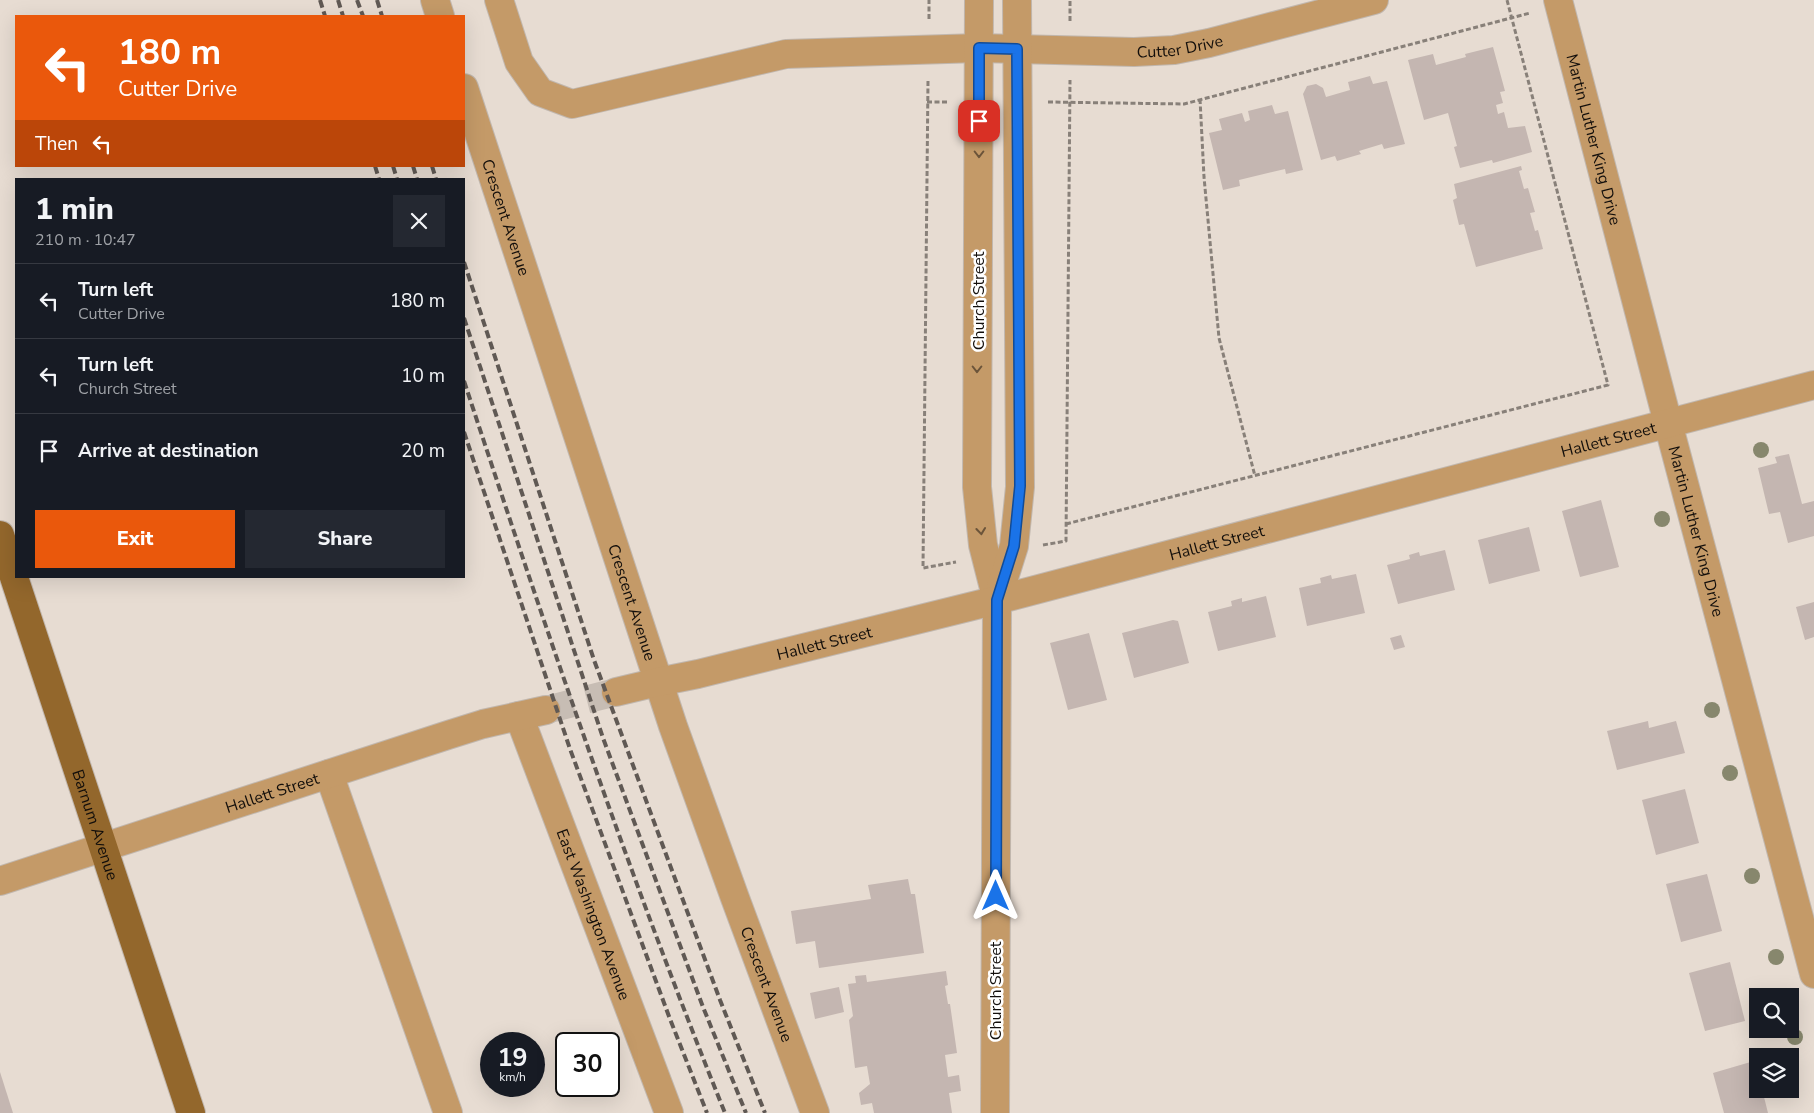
<!DOCTYPE html>
<html lang="en">
<head>
<meta charset="utf-8">
<style>
  body { margin:0; font-family:"Nunito Sans",sans-serif; background:#242831; color:#f1f3f6; height:100vh; display:flex; flex-direction:column; font-size:19px; white-space:nowrap }
  * { box-sizing:border-box; margin:0 }
  p { font-size:16px; color:#9ea1a6 }
  .icon { flex:none; width:28px; height:28px; fill:none; stroke:currentColor; stroke-width:2; stroke-linecap:round; stroke-linejoin:round }
  .map { position:relative; flex:1; overflow:hidden }
  .drawer { position:absolute; left:15px; top:178px; width:450px; height:400px; display:flex; flex-direction:column; background:#171b24; border-radius:0px; box-shadow:0 5px 20px #0002 }
  .drawer>* { flex:none }
  .top-card { position:absolute; left:15px; top:15px; width:450px; height:152px; border-radius:0px; box-shadow:0 5px 20px #0002; background:#ea580c; color:#fff; overflow:hidden }
  .controls { position:absolute; left:1749px; top:988px; display:grid; gap:10px }
  .controls a { display:grid; place-items:center; width:50px; height:50px; border-radius:0px; background:#171b24; box-shadow:0 5px 20px #0002; font-size:25px }
  .speed { position:absolute; left:480px; top:1032px; display:flex; gap:10px; font-size:25px; font-weight:700; text-align:center }
  .speed>* { display:grid; place-content:center; width:65px; height:65px; border-radius:50%; background:#171b24; box-shadow:0 5px 20px #0002; line-height:1 }
  .speed small { font-size:12px; font-weight:400 }
  .speed .limit { border:2px solid #111; border-radius:8px; background:#fff; color:#111 }
  .pin { position:absolute; display:grid; place-items:center; width:42px; height:42px; color:#fff; margin:-21px; border-radius:10px; box-shadow:0 2px 8px #0006 }
  .me { position:absolute; width:55px; margin:-28px; rotate:0deg; stroke-linejoin:round; filter:drop-shadow(0 0 4px #0008) }
  .turn { display:flex; align-items:center; gap:18px; height:105px; padding:0 20px; font-size:22px }
  .turn .icon { width:65px; height:65px; stroke-width:2.5 }
  .turn b { display:block; font-size:35px; line-height:42px }
  .then { display:flex; align-items:center; height:48px; padding:0 20px; background:#0003; gap:10px; font-size:19px }
  .round { display:grid; place-items:center; flex:none; width:52px; height:52px; border-radius:0px; background:#242831 }
  .headline { display:flex; align-items:center; justify-content:space-between; height:85px; padding:0 20px }
  h1 { font-size:30px; font-weight:800; line-height:38px }
  .button { display:flex; gap:10px; margin-top:auto; padding:10px 20px }
  .button a { flex:1; height:58px; border-radius:0px; background:#ea580c; color:#fff; font-size:20px; font-weight:800; line-height:58px; text-align:center }
  .button a+a { background:#242831; color:#f1f3f6 }
  ul { padding:0; list-style:none }
  li { display:flex; align-items:center; gap:15px; height:75px; padding:0 20px; border-top:1px solid #363941 }
  li div { flex:1 }
  li b { display:block; font-size:19px }
  li em { font-style:normal }
  .map>svg:first-child { display:block }
  .building { fill:#c4b6b1 }
  .lines { fill:none; stroke-linecap:round; stroke-linejoin:round }
  .minor-tunnel { stroke:#c7bdb4; stroke-width:28; stroke-dasharray:28 14; stroke-linecap:butt }
  .minor-casing { stroke:#c1b7ae; stroke-width:30 }
  .major-casing { stroke:#c1b7ae; stroke-width:30 }
  .path { stroke:#888079; stroke-width:3; stroke-dasharray:5 2.5; stroke-linecap:butt }
  .minor { stroke:#c49a68; stroke-width:28 }
  .major { stroke:#93672c; stroke-width:28 }
  .rail { stroke:#605954; stroke-width:4; stroke-dasharray:8 4; stroke-linecap:butt }
  .tree { fill:#87876d }
  .oneway { stroke:#6b543a }
  .route-casing { stroke:#114b97; stroke-width:12 }
  .route { stroke:#1a73e8; stroke-width:9 }
  .labels { text-anchor:middle; stroke-width:5; stroke-linejoin:round; paint-order:stroke }
  .street-label { font-size:16px; fill:#120e0b; stroke:#fff }
</style>
</head>
<body>
<div class="map">
<svg width="1814" height="1113" viewBox="0 0 1814 1113">
  <rect width="100%" height="100%" fill="#e7dcd2"/>
  <g class="building">
    <polygon points="1493,47 1505,91 1500,92 1503,103 1496,105 1498,114 1504,112 1508,128 1525,126 1532,152 1493,163 1492,160 1460,168 1454,147 1457,146 1448,113 1424,120 1408,60 1433,54 1436,65 1466,57 1465,54"/>
    <polygon points="1370,76 1373,84 1387,81 1405,144 1384,149 1382,144 1359,151 1361,154 1337,161 1335,156 1321,160 1303,94 1307,86 1316,84 1323,88 1326,97 1350,90 1348,82"/>
    <polygon points="1272,105 1275,114 1288,111 1303,170 1286,174 1285,169 1239,180 1240,186 1223,190 1209,133 1222,130 1219,119 1242,113 1245,122 1250,120 1248,111"/>
    <polygon points="1521,166 1522,170 1519,171 1524,189 1528,188 1535,212 1530,213 1535,231 1538,230 1543,249 1476,267 1464,224 1459,225 1453,200 1457,198 1454,184"/>
    <polygon points="1789,454 1802,504 1814,501 1814,536 1788,543 1780,512 1769,514 1758,468 1777,463 1775,457"/>
    <polygon points="1601,500 1619,567 1580,577 1562,511"/>
    <polygon points="1529,527 1540,571 1489,584 1478,540"/>
    <polygon points="1445,550 1455,590 1398,604 1387,565 1410,559 1409,555 1419,552 1420,556"/>
    <polygon points="1356,574 1365,613 1307,626 1299,588 1321,583 1320,578 1331,575 1332,579"/>
    <polygon points="1266,596 1276,637 1218,651 1208,612 1232,606 1231,601 1242,598 1242,602"/>
    <polygon points="1814,602 1814,637 1805,640 1796,607"/>
    <polygon points="1173,620 1178,621 1189,663 1134,678 1122,633"/>
    <polygon points="1089,633 1107,700 1068,710 1050,643"/>
    <polygon points="1401,635 1405,647 1394,650 1390,638"/>
    <polygon points="1648,721 1649,728 1676,721 1685,753 1617,770 1607,731"/>
    <polygon points="1685,789 1699,843 1656,855 1642,800"/>
    <polygon points="1707,874 1722,931 1681,942 1666,884"/>
    <polygon points="908,879 911,894 915,894 924,953 819,968 815,941 796,944 791,911 871,899 868,885"/>
    <polygon points="1730,962 1745,1021 1705,1031 1689,973"/>
    <polygon points="946,971 948,985 945,986 948,1004 950,1004 957,1053 945,1055 948,1077 959,1075 961,1091 949,1093 952,1113 874,1113 872,1103 861,1105 859,1093 870,1084 867,1066 855,1068 849,1020 853,1016 848,984 856,983 855,976 866,975 867,982"/>
    <polygon points="839,987 844,1012 815,1019 810,993"/>
    <polygon points="1754,1061 1758,1074 1758,1089 1762,1089 1768,1113 1724,1113 1713,1073"/>
    <polygon points="0,1072 13,1113 0,1113"/>
  </g>
  <g class="lines">
    <polyline class="minor-tunnel" points="546,710 616,692"/>
    <defs>
      <g id="minor">
        <polyline points="435,0 440,16"/>
        <path id="s1" d="M499,0L519,62L540,92L572,104L786,54L979,48L1134,52L1174,50L1209,43L1374,0"/>
        <polyline points="979,0 977,487 983,545 997,600 995,1113"/>
        <path id="s2" d="M1558,0L1668,423L1814,974"/>
        <path id="s3" d="M464,88L673,726L735,898L815,1113"/>
        <polyline points="997,600 1014,546 1020,487 1017,0"/>
        <path id="s4" d="M616,692L658,682L698,674L997,600L1814,385"/>
        <path id="s5" d="M519,716L669,1113"/>
        <polyline points="329,774 448,1113"/>
        <path id="s6" d="M0,881L448,735L483,724L546,710"/>
      </g>
      <g id="major">
        <path id="s7" d="M0,535L191,1113"/>
      </g>
    </defs>
    <use href="#minor" class="minor-casing"/>
    <use href="#major" class="major-casing"/>
    <g class="path">
      <polyline points="929,19 929,0"/>
      <polyline points="1070,21 1070,0"/>
      <polyline points="928,81 923,568 956,562"/>
      <polyline points="1200,99 1204,177 1219,338 1255,476"/>
      <polyline points="927,102 949,102"/>
      <polyline points="1048,102 1184,104 1530,13"/>
      <polyline points="1066,524 1608,385 1507,0"/>
      <polyline points="1043,545 1066,541 1070,80"/>
    </g>
    <use href="#minor" class="minor"/>
    <use href="#major" class="major"/>
    <g class="rail">
      <polyline points="320,0 325,16"/>
      <polyline points="338,0 343,16"/>
      <polyline points="357,0 363,16"/>
      <polyline points="377,0 382,16"/>
      <polyline points="375,166 379,179"/>
      <polyline points="393,166 397,179"/>
      <polyline points="413,166 417,179"/>
      <polyline points="432,166 436,179"/>
      <polyline points="464,262 594,660 720,1000 765,1113"/>
      <polyline points="464,318 603,738 703,1007 746,1113"/>
      <path d="M464,381C545,627 628,873 725,1113"/>
      <polyline points="464,432 570,749 670,1019 707,1113"/>
    </g>
  </g>
  <g class="tree">
    <circle cx="1761" cy="450" r="8"/>
    <circle cx="1662" cy="519" r="8"/>
    <circle cx="1712" cy="710" r="8"/>
    <circle cx="1730" cy="773" r="8"/>
    <circle cx="1752" cy="876" r="8"/>
    <circle cx="1776" cy="957" r="8"/>
    <circle cx="1795" cy="1037" r="8"/>
  </g>
  <defs><path id="oneway-chevron" d="M-2-3.5L2.5 0L-2 3.5" fill="none" stroke-width="1.6" stroke-linecap="round" stroke-linejoin="round" transform="scale(1.25)"/></defs>
  <g class="oneway">
    <use href="#oneway-chevron" transform="translate(979 154) rotate(90)"/>
    <use href="#oneway-chevron" transform="translate(977 369) rotate(90)"/>
    <use href="#oneway-chevron" transform="translate(981 531) rotate(84)"/>
  </g>
  <g class="lines">
    <defs>
      <polyline id="route" points="979,121 979,48 1017,49 1020,486 1014,546 997,600 996,896"/>
    </defs>
    <use href="#route" class="route-casing"/>
    <use href="#route" class="route"/>
  </g>
  <g class="labels">
    <g class="street-label">
      <text dy="6" stroke="none"><textPath href="#s1" startOffset="750">Cutter Drive</textPath></text>
      <text dy="6" stroke="none"><textPath href="#s2" startOffset="144">Martin Luther King Drive</textPath></text>
      <text dy="6" stroke="none"><textPath href="#s3" startOffset="136">Crescent Avenue</textPath></text>
      <text transform="translate(978 301) rotate(-90)" y="6">Church Street</text>
      <text dy="6" stroke="none"><textPath href="#s4" startOffset="1024">Hallett Street</textPath></text>
      <text dy="6" stroke="none"><textPath href="#s2" startOffset="549">Martin Luther King Drive</textPath></text>
      <text dy="6" stroke="none"><textPath href="#s4" startOffset="619">Hallett Street</textPath></text>
      <text dy="6" stroke="none"><textPath href="#s3" startOffset="541">Crescent Avenue</textPath></text>
      <text dy="6" stroke="none"><textPath href="#s4" startOffset="214">Hallett Street</textPath></text>
      <text dy="6" stroke="none"><textPath href="#s6" startOffset="286">Hallett Street</textPath></text>
      <text dy="6" stroke="none"><textPath href="#s7" startOffset="305">Barnum Avenue</textPath></text>
      <text dy="6" stroke="none"><textPath href="#s5" startOffset="212">East Washington Avenue</textPath></text>
      <text dy="6" stroke="none"><textPath href="#s3" startOffset="946">Crescent Avenue</textPath></text>
      <text transform="translate(995 991) rotate(-90)" y="6">Church Street</text>
    </g>
  </g>
</svg>
<div class="controls">
<a><svg class="icon" aria-label="search" viewBox="0 0 24 24"><circle cx="10" cy="10" r="6"/><path d="M15 15l6 6"/></svg></a>
<a><svg class="icon" aria-label="layers" viewBox="0 0 24 24"><path d="M12 4l9 5-9 5-9-5zM3 14l9 5 9-5"/></svg></a>
</div>
<div class="speed"><div>19<small>km/h</small></div><div class="limit">30</div></div>
<div class="pin" style="left:979px;top:121px;background:#d93025"><svg class="icon" aria-label="arrive" viewBox="0 0 24 24"><path d="M6 21V4h12l-3 4 3 4H6"/></svg></div>
<svg class="me" style="left:996px;top:896px" viewBox="-20 -20 40 40"><path d="M0-17L14 15 0 8-14 15z" fill="#1a73e8" stroke="#fff" stroke-width="4"/></svg>
<div class="top-card">
<div class="turn"><svg class="icon" aria-label="left" viewBox="0 0 24 24"><path d="M17 20v-9H6M10 6l-5 5 5 5"/></svg><div><b>180 m</b>Cutter Drive</div></div>
<div class="then">Then<svg class="icon" aria-label="left" viewBox="0 0 24 24"><path d="M17 20v-9H6M10 6l-5 5 5 5"/></svg></div>
</div>
<section class="drawer">
<div class="headline"><div><h1>1 min</h1><p>210 m · 10:47</p></div><a class="round"><svg class="icon" aria-label="close" viewBox="0 0 24 24"><path d="M6 6l12 12M18 6L6 18"/></svg></a></div>
<ul>
<li><svg class="icon" aria-label="left" viewBox="0 0 24 24"><path d="M17 20v-9H6M10 6l-5 5 5 5"/></svg><div><b>Turn left</b><p>Cutter Drive</p></div><em>180 m</em></li>
<li><svg class="icon" aria-label="left" viewBox="0 0 24 24"><path d="M17 20v-9H6M10 6l-5 5 5 5"/></svg><div><b>Turn left</b><p>Church Street</p></div><em>10 m</em></li>
<li><svg class="icon" aria-label="arrive" viewBox="0 0 24 24"><path d="M6 21V4h12l-3 4 3 4H6"/></svg><div><b>Arrive at destination</b></div><em>20 m</em></li>
</ul>
<div class="button"><a>Exit</a><a>Share</a></div>
</section>
</div>
</body>
</html>
